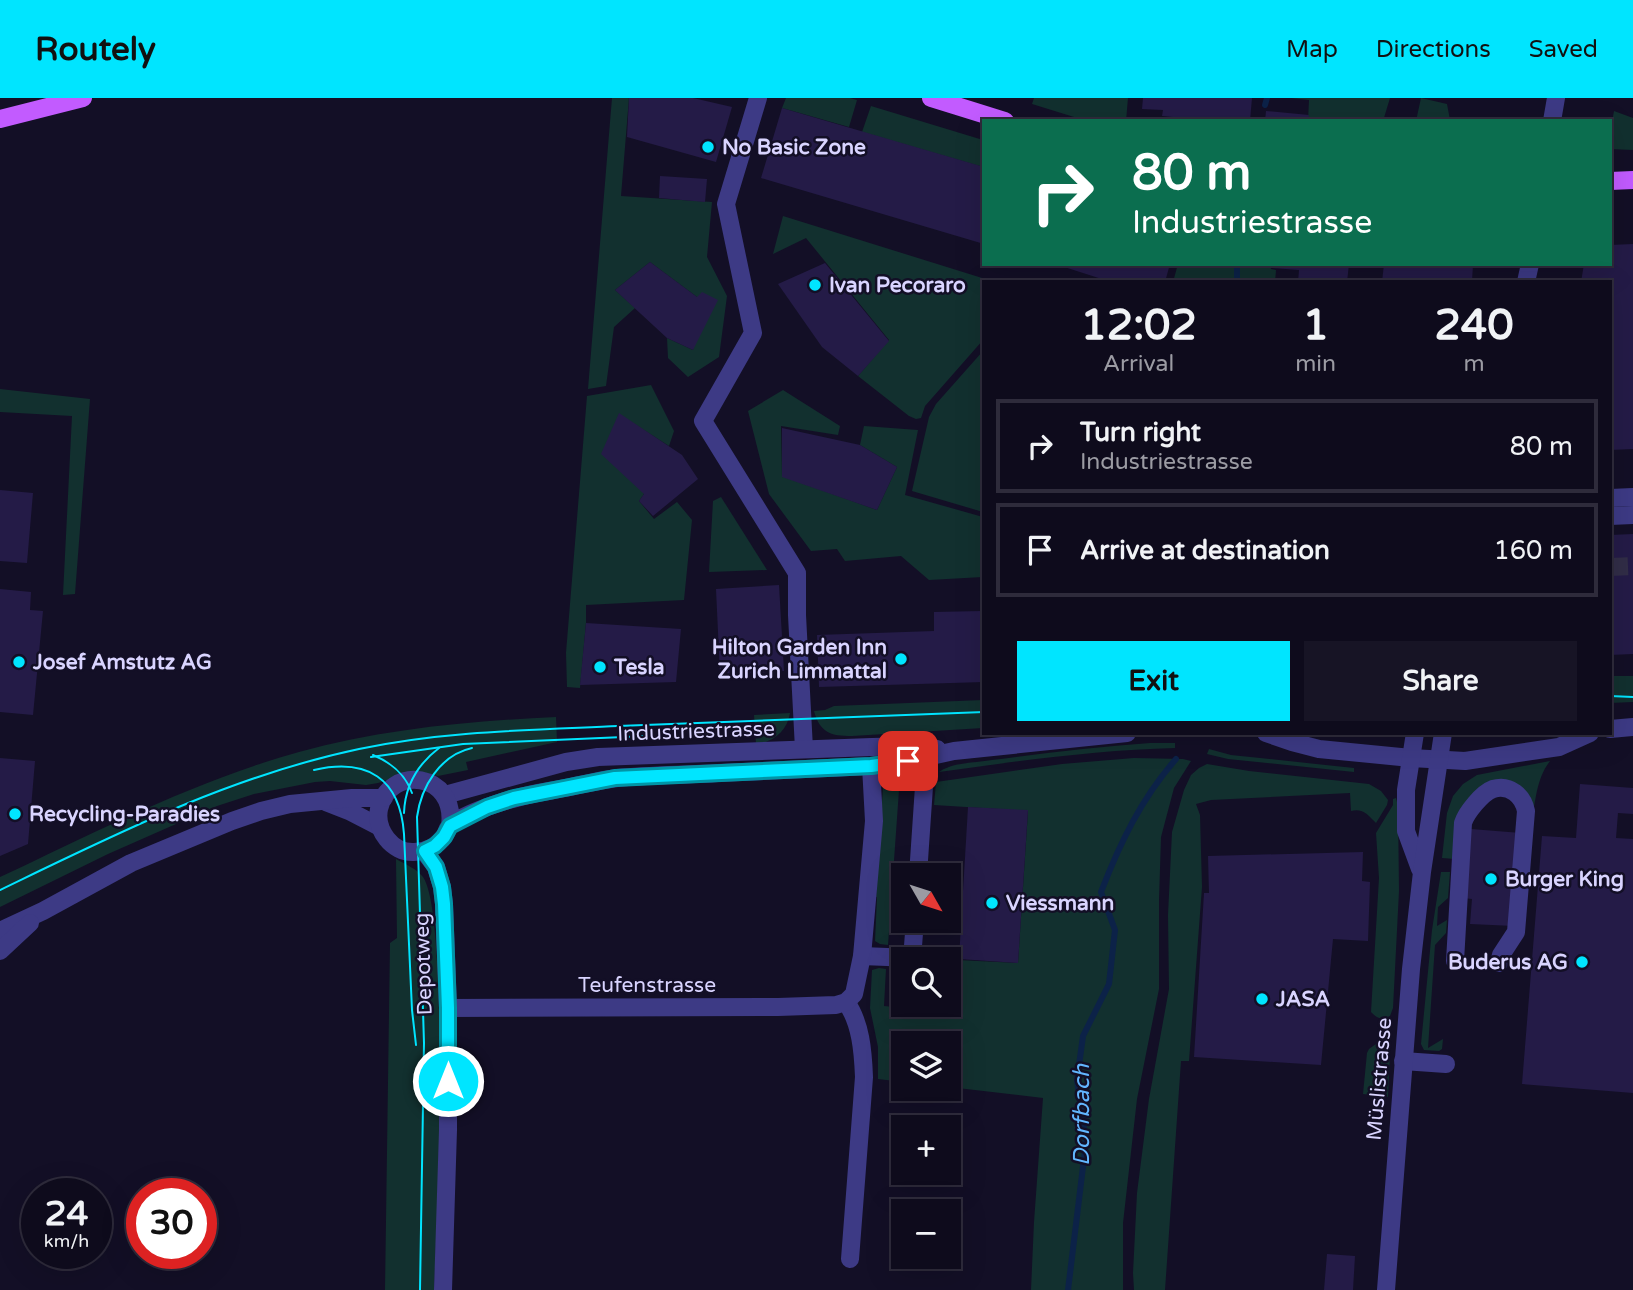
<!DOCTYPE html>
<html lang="en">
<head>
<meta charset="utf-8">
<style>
  body { margin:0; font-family:"Varela Round",sans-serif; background:#171425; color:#f1f3f6; height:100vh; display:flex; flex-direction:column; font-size:26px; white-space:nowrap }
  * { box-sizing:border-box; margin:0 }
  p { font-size:23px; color:#9b9ba3 }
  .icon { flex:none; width:38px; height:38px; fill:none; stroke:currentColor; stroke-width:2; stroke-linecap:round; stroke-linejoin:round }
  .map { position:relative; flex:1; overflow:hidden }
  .panel { position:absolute; left:982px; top:182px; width:630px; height:455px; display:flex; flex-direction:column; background:#0e0b1c; border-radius:0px; box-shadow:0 7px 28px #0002,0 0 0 2px #2e2b3b }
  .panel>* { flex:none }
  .hud { position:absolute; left:982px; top:21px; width:630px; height:147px; border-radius:0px; box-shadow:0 7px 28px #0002,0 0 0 2px #2e2b3b; background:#0b6e4f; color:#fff; overflow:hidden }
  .needle { width:46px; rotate:129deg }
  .controls { position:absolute; left:891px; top:765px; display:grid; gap:14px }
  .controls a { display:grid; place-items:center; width:70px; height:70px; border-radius:0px; background:#0e0b1c; box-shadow:0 7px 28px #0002,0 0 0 2px #2e2b3b; font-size:35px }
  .speed { position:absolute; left:21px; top:1080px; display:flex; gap:14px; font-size:35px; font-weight:700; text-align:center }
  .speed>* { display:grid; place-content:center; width:91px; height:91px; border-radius:50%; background:#0e0b1c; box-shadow:0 7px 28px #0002,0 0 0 2px #2e2b3b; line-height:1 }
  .speed small { font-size:18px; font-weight:400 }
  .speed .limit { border:10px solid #d22; background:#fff; color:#111 }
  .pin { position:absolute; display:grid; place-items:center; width:60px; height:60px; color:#fff; margin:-30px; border-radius:14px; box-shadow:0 4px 10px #0006 }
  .me { position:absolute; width:77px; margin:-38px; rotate:0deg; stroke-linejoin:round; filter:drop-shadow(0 0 5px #0008) }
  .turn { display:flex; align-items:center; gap:24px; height:147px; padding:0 35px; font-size:32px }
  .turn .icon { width:91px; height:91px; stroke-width:2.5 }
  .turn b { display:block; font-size:49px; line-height:60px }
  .eta { display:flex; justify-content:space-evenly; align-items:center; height:119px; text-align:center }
  .eta b { font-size:42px; font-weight:700; line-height:49px }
  .action { display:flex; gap:14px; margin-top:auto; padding:14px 35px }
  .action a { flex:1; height:80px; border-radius:0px; background:#00e5ff; color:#111; font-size:28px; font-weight:700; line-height:80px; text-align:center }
  .action a+a { background:#171425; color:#f1f3f6 }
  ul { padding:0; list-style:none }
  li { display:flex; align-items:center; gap:21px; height:94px; margin:0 14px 10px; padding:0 21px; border:4px solid #2e2b3b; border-radius:0px }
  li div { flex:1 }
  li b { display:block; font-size:26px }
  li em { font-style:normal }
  header { display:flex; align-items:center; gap:42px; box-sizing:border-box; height:98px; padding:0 35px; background:#00e5ff; color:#111 }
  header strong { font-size:33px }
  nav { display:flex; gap:38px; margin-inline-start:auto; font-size:24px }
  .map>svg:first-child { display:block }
  .green { fill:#12302f }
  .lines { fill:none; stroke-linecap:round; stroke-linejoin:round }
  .stream { stroke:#0c2248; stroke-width:6 }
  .building { fill:#241b47 }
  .minor-tunnel { stroke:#312d47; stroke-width:18; stroke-dasharray:18 9; stroke-linecap:butt }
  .minor { stroke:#3d3a85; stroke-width:18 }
  .major { stroke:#c25bff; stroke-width:18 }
  .tram { stroke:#00e5ff; stroke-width:2 }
  .route-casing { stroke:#0095a6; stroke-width:18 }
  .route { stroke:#00e5ff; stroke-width:12 }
  .poi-dot { fill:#00e5ff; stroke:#130f26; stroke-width:2.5 }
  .labels { text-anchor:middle; stroke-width:5; stroke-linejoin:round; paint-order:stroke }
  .poi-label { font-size:21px; font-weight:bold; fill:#d9d4ff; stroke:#130f26; text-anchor:start }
  .street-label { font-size:21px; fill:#d9d4ff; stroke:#130f26 }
  .water-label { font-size:23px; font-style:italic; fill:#62b6ff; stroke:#130f26 }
</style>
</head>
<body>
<header>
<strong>Routely</strong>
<nav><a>Map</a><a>Directions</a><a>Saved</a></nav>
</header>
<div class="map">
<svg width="1633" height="1192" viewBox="0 0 1633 1192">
  <rect width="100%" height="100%" fill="#130f26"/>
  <g class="green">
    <polygon points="612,0 629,0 621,98 712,104 707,159 727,198 719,259 688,279 668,260 667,240 693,252 697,199 650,164 615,192 635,210 614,229 606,288 588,291"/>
    <polygon points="786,0 850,0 857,2 849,29 782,10"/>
    <polygon points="1034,0 1128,0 1126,23 1087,23 1032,6"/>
    <polygon points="1291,0 1390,0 1383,23 1308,23 1309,2"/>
    <polygon points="1421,0 1447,6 1450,22 1456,23 1416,23"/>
    <polygon points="871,8 983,42 983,69 862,34"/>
    <polygon points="1614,13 1633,20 1633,52 1610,51 1610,35"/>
    <polygon points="783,118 995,184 984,184 983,242 925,308 921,320 916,321 909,318 858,278 889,242 806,140 773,156"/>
    <polygon points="1178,166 1270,166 1271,171 1276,172 1275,184 1173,184"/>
    <polygon points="983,253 983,414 912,393 929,319 936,306"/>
    <polygon points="651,287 674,333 669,348 619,316 644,396 639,403 654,421 677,404 692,422 684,502 586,507 586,525 580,590 567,589 566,555 587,298"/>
    <polygon points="0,291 90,301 75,496 63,497 72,318 0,314"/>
    <polygon points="783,292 840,328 838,337 781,328 782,378 877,412 897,369 860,347 864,328 918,332 905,397 983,419 983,479 929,482 901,458 845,463 837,451 811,453 769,396 748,313"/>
    <polygon points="721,399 767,472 709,474 713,403"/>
    <polygon points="1610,578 1633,578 1633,604 1610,605"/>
    <path d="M983,602V630L852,638C831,638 820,635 814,613L825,612L834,608Z"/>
    <path d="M790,615C787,633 774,644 756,646L754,617Z"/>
    <path d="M556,619L557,644L466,664L468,672L438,678L422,674H411L378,685L366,687L330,683L315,684L254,696L217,708L176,726L108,756L0,809V779C98,733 194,683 299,654C383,631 469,623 556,619Z"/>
    <path d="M1150,645H1175V650C1096,652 1018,663 939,674C953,664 975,665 992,662C1045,655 1097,649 1150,645Z"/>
    <polygon points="1209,651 1231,657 1354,670 1354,674 1228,661 1207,656"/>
    <polygon points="1134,660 1183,661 1191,663 1174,690 1161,739 1159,802 1159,891 1137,1001 1123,1125 1123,1192 1031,1192 1034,1124 1043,1000 949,989 948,945 903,945 903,984 878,981 878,949 870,910 872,872 879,870 886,871 884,908 934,913 935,907 948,906 948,861 938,861 1018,865 1028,713 934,707 936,684 1062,666"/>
    <path d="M1550,663C1536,681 1536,703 1531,725L1530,710L1488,687L1455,761L1442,760L1447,715L1453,698L1463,686L1477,677Z"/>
    <path d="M1207,666L1249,673L1369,686L1381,693L1388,702L1387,707L1376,725C1368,717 1363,710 1351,713L1350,695L1211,702L1196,706L1200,717L1202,789L1189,963H1181L1165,1192H1134L1133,1175L1137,1095L1149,1001L1169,891L1168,817L1172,734L1184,692L1191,677L1199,670Z"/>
    <polygon points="915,686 915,691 899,692 888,847 880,846 875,843 877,799 876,799 883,688"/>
    <path d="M1396,700L1398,708L1399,793L1393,910L1390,918C1381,922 1378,921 1371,914L1379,780L1376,735L1393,707V701Z"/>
    <path d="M396,761C405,766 417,771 423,779C433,793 436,845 437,863C443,972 439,1083 434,1192H385L390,845L397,840Z"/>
    <polygon points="1441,774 1450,774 1448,800 1438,809 1437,828 1447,822 1446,835 1435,847 1428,950 1443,941 1442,951 1439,953 1424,952 1421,946 1432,832"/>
    <polygon points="1376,946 1385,949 1390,956 1388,999 1363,996 1367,955 1369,951"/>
  </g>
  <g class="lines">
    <g class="stream">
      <polyline points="1265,7 1267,0"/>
      <polyline points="1237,184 1237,166"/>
      <path d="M1068,1192L1086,1044L1077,982L1083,938L1109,886L1115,832L1101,794C1120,745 1141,701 1176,661"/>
    </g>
  </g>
  <g class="building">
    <polygon points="629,0 693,0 732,9 716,64 627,39"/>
    <polygon points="1143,0 1252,0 1250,23 1215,23 1162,18 1163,12 1142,11"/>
    <polygon points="782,10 984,69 984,146 761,80"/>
    <polygon points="1266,13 1309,17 1308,23 1265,23"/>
    <polygon points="660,78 707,81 705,104 659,100"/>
    <polygon points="1633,146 1633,351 1610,352 1610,184 1581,184 1584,166 1610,166 1610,147"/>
    <polygon points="650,164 697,199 702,194 718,202 693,252 667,240 615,192"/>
    <polygon points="825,165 889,243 858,278 822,249 778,186"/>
    <polygon points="1055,166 1170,166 1165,184 1111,184"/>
    <polygon points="1272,166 1349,166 1347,184 1298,184 1299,172 1272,170"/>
    <polygon points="1384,166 1473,166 1472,184 1382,184"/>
    <polygon points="619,315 682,357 698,381 653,418 639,403 644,396 601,356"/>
    <polygon points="782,330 860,347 897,369 877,412 782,379"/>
    <polygon points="0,392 33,395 27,465 0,463"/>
    <polygon points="1633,436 1633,556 1610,557 1610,437"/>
    <polygon points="779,487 784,573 720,577 716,491"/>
    <polygon points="0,491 31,494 30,512 43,513 33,617 0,614"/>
    <polygon points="982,513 982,531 984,531 984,584 819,589 817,537 934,533 934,514"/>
    <polygon points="586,525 681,531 676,584 580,587"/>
    <polygon points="0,660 35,663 28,746 0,758"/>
    <polygon points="1580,686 1633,690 1633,716 1618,715 1616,740 1633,741 1633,995 1522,986 1542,738 1576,740"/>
    <polygon points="968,709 1028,712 1018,865 959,861"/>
    <polygon points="1471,731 1521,735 1514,828 1470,826 1472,801 1463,800"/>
    <polygon points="1363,754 1362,783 1370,784 1368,843 1333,841 1321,967 1194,959 1204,795 1209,795 1208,758"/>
    <polygon points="1327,1156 1355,1158 1353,1192 1324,1192"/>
  </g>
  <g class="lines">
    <polyline class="minor-tunnel" points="1610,469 1633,468"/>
    <g class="minor">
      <polyline points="758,0 726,106 753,235 703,323 797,475 797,517 804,651"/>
      <polyline points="1552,23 1556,0"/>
      <polyline points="1526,184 1530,166"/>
      <polyline points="1610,400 1633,399"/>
      <polyline points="1610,418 1633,417"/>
      <polyline points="1610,631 1633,629"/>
      <polyline points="1266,635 1292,644 1319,651 1411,660 1465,663 1559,649 1590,635"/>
      <polyline points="1415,635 1406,692 1406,733 1420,771"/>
      <polyline points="445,697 566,664 598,659 872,649 909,648 937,651"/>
      <polyline points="326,704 349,713 380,729"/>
      <path d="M450,728C457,674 389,666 379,711C375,732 392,755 414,754C426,754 438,748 445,737C447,734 447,730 450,728C459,718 499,704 513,701C531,695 551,693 570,689C585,686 601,682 617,680C650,677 684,677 718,675C769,673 820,670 871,668L908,663L954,653L1127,635"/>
      <polyline points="424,753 436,769 442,789 444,806 448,910 448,1032 443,1192"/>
      <polyline points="918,777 926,659"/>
      <polyline points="0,833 43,813 131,765 232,723 261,713 290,706 352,700 384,700"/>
      <polyline points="0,853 30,825"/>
      <polyline points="862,858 912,860"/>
      <polyline points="912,861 915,822"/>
      <path d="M1455,863L1463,725C1466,715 1482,695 1493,691C1510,686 1523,698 1526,713L1516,834L1501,857L1499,865"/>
      <path d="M846,904C861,925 863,954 864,979L850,1161"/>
      <polyline points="448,910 778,909 836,907 846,904 854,896 862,858 874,723 871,668"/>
      <polyline points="1403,963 1446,966"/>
      <polyline points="1386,1192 1411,871 1422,774 1443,635"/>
    </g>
    <g class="major">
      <polyline points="931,0 1005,23"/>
      <polyline points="0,21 83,0"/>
      <polyline points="1610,83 1633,82"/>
    </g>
    <g class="tram">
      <polyline points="1610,598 1633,599"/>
      <path d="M373,657C392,665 405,676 412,695"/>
      <polyline points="371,659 463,646 647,638"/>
      <path d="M314,672C367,660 400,680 404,736L412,912L416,947"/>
      <path d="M404,715C405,688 418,666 439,650"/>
      <path d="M0,792C118,735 231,678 359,651C444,633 531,632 618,628C740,623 862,619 984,614"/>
      <path d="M420,1192L424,945L417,719C421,689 440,657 472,650"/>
    </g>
  </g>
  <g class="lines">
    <defs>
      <polyline id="route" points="448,983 448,910 444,806 442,789 436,769 425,753 435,748 444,739 450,728 487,709 514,700 615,680 871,668 908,663"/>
    </defs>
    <use href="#route" class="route-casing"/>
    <use href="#route" class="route"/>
  </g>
  <g class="poi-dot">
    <circle cx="708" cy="49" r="7"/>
    <circle cx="815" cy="187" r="7"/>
    <circle cx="901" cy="561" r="7"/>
    <circle cx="19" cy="564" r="7"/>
    <circle cx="600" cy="569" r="7"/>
    <circle cx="15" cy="716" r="7"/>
    <circle cx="1491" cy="781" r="7"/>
    <circle cx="992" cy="805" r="7"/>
    <circle cx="1582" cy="864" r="7"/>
    <circle cx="1262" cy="901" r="7"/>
  </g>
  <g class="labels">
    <g class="poi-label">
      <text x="722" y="56">No Basic Zone</text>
      <text x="829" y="194">Ivan Pecoraro</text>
      <text x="887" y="556" text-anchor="end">Hilton Garden Inn<tspan x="887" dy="24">Zurich Limmattal</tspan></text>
      <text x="33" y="571">Josef Amstutz AG</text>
      <text x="614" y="576">Tesla</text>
      <text x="29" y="723">Recycling-Paradies</text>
      <text x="1505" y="788">Burger King</text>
      <text x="1006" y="812">Viessmann</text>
      <text x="1568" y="871" text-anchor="end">Buderus AG</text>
      <text x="1276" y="908">JASA</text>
    </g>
    <g class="street-label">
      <text transform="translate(696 633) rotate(-2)" y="7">Industriestrasse</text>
      <text transform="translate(423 866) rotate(-92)" y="7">Depotweg</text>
      <text x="647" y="894">Teufenstrasse</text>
      <text transform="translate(1379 981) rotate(-85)" y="7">Müslistrasse</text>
    </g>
    <g class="water-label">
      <text transform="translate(1081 1017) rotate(-90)" y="8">Dorfbach</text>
    </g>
  </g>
</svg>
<div class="controls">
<a><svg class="needle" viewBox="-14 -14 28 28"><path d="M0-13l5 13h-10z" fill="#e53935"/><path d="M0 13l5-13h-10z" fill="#9b9ba3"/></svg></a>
<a><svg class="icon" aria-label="search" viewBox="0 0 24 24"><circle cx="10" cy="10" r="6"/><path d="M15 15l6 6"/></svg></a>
<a><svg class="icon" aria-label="layers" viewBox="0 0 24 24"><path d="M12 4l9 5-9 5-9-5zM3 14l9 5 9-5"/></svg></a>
<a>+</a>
<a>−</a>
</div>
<div class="speed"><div>24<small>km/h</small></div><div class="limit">30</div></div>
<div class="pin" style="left:908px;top:663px;background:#d93025"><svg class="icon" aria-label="arrive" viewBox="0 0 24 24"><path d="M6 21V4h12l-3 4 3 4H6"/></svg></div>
<svg class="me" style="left:448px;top:983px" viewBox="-20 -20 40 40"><circle r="17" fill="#00e5ff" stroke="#fff" stroke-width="3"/><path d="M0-11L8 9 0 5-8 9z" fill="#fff"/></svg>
<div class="hud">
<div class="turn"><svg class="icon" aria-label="right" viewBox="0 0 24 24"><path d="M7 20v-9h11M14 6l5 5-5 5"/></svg><div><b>80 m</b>Industriestrasse</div></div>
</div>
<section class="panel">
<div class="eta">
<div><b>12:02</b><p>Arrival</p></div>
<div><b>1</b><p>min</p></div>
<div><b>240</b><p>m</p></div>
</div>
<ul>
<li><svg class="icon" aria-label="right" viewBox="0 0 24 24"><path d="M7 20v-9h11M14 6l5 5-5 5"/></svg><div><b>Turn right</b><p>Industriestrasse</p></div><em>80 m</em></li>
<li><svg class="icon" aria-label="arrive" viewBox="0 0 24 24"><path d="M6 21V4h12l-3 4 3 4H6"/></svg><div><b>Arrive at destination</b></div><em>160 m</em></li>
</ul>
<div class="action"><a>Exit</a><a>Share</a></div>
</section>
</div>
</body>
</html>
